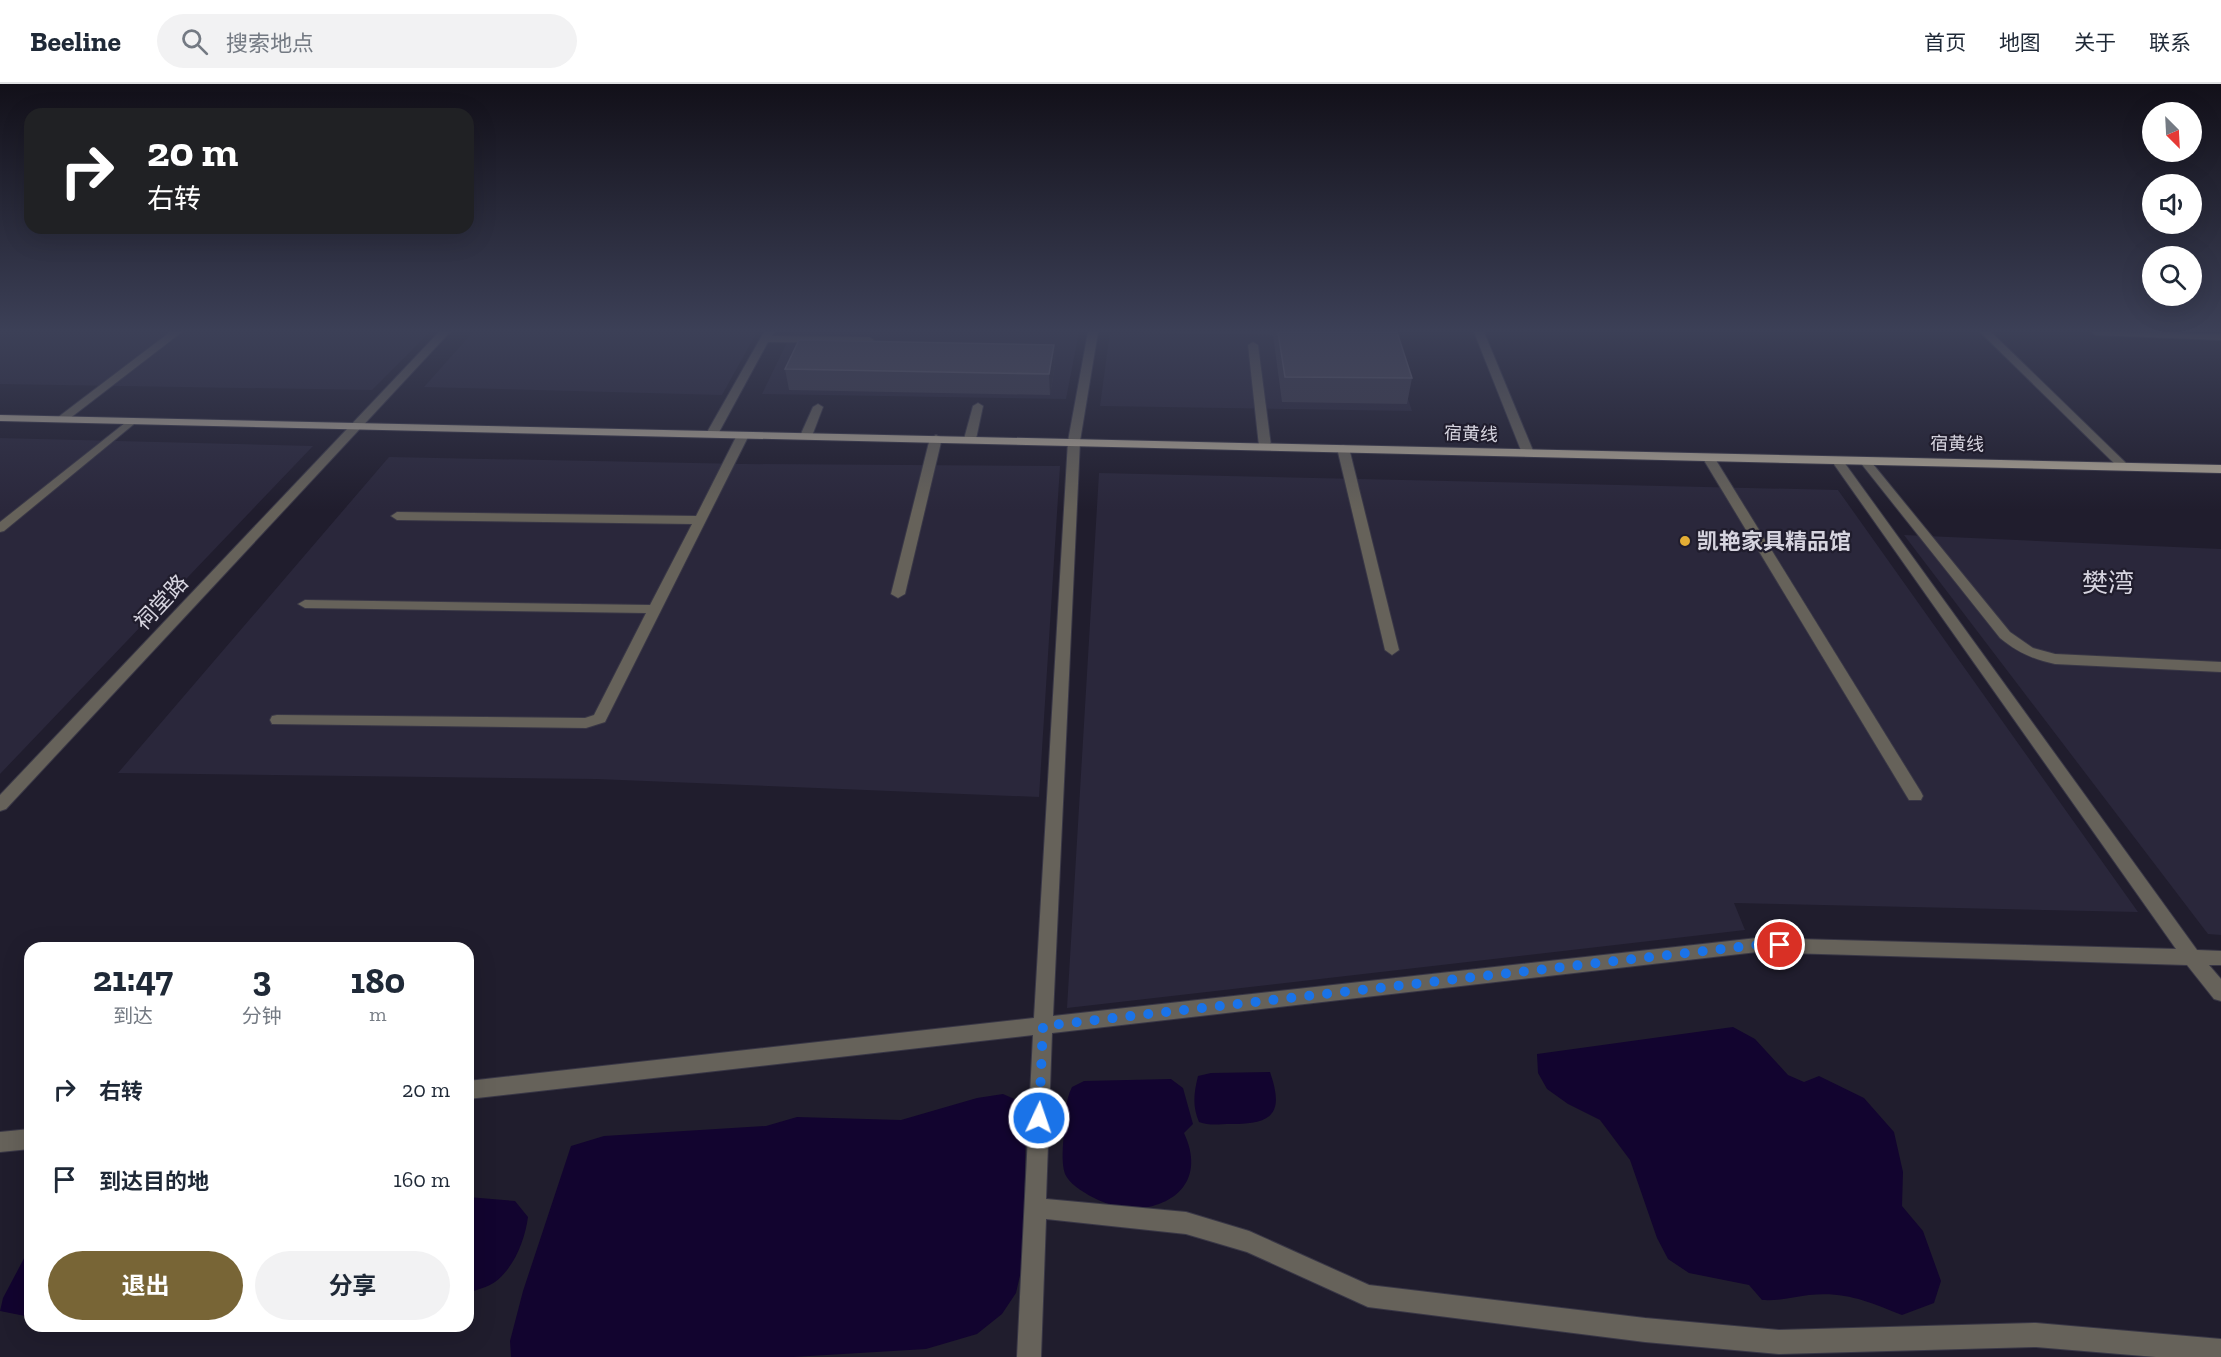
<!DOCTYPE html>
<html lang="zh">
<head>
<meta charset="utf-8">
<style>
  body { margin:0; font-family:"Zilla Slab","Noto Sans SC",serif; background:#f2f2f3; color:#1f2937; height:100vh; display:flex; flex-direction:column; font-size:22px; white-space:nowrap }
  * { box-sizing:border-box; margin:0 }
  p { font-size:20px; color:#747a83 }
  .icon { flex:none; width:33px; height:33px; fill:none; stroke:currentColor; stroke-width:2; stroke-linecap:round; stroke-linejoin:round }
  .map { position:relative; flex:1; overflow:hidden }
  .panel { position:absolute; left:24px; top:858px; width:450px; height:390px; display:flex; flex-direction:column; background:#fff; border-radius:18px; box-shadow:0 6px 24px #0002 }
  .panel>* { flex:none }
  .guide { position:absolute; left:24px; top:24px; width:450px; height:126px; border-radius:18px; box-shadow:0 6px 24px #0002; background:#202124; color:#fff; overflow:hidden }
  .needle { width:39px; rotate:156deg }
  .controls { position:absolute; left:2142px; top:18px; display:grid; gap:12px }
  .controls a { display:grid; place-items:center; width:60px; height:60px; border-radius:50%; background:#fff; box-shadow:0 6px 24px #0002; font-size:30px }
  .pin { position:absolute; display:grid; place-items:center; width:51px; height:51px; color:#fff; margin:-26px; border:3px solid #fff; border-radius:50%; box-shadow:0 2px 6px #0007 }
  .me { position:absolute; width:66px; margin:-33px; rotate:3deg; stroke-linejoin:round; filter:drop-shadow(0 0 4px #0008) }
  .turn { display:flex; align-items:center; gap:21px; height:126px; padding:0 24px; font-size:27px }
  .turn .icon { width:78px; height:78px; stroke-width:2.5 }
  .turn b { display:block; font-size:42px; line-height:51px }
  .eta { display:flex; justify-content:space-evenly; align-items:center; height:102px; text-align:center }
  .eta b { font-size:36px; font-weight:700; line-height:42px }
  .cta { display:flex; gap:12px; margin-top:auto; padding:12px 24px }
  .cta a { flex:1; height:69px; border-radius:36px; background:#786536; color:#fff; font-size:24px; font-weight:700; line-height:69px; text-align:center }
  .cta a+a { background:#f2f2f3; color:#1f2937 }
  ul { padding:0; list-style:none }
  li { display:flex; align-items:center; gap:18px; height:90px; padding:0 24px }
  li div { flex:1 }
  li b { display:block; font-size:22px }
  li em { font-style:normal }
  header { display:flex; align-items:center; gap:36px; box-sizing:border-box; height:84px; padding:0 30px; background:#fff; border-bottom:2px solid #e0e1e3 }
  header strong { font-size:28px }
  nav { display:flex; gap:33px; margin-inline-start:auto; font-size:21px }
  .search { width:420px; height:54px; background:#f2f2f3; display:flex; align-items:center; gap:15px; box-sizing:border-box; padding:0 21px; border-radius:33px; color:#747a83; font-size:22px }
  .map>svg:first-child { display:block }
  .built { fill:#2a273b }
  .water { fill:#12042f }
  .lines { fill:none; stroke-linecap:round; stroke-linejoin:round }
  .minor-casing { stroke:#393746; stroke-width:2 }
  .major-casing { stroke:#393746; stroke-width:2 }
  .minor { fill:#66625a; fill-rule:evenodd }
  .major { fill:#aea594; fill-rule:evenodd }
  .wall { fill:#3e3c4d }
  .shaded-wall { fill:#2b293a }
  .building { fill:#4f4d5d; stroke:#646271; stroke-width:1.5 }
  .route { stroke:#1a73e8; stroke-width:10; stroke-dasharray:0 18 }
  .poi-dot { fill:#e4ae35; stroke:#201d2d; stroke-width:2 }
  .labels { text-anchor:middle; stroke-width:4.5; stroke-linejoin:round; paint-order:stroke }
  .far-street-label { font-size:18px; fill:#d6d4df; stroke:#201d2d }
  .poi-label { font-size:22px; font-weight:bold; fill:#d6d4df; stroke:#201d2d; text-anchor:start }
  .street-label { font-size:22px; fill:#d6d4df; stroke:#201d2d }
  .quarter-label { font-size:26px; fill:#d6d4df; stroke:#201d2d }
</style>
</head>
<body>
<header>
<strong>Beeline</strong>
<div class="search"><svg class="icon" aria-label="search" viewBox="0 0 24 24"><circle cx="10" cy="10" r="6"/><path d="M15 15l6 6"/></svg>搜索地点</div>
<nav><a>首页</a><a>地图</a><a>关于</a><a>联系</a></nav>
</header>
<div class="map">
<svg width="2221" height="1273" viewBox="0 0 2221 1273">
  <rect width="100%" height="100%" fill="#201d2d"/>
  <g class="built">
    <polygon points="0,248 430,248 372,306 0,300"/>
    <polygon points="473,248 757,248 722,311 424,303"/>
    <polygon points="792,248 1079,248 1066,315 762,310"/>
    <polygon points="1110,248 1386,248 1412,327 1100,322"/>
    <polygon points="0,354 313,362 0,690"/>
    <polygon points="389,373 744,380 1060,382 1039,713 596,695 118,689"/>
    <polygon points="1099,389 1838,406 2138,828 1734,819 1745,846 1067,924"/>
    <polygon points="1904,451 2221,465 2221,851 2208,850"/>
  </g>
  <g class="water">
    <path d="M1733,943L1755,955L1788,991L1804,998L1819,992L1864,1014L1894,1048L1903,1088L1902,1122L1923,1147L1941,1197L1934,1219L1902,1231C1869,1218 1846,1207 1809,1211C1792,1213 1780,1217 1762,1216L1749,1201L1689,1189L1668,1175L1657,1154L1630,1076L1600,1036L1568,1020L1547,1005L1538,989L1537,970Z"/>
    <path d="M1270,988C1284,1029 1274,1040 1231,1040C1219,1040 1210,1042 1199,1038C1192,1022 1194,1008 1198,992L1211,989Z"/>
    <path d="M1171,995L1183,1004L1193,1040L1184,1049C1205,1094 1178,1123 1132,1125C1115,1126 1072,1107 1065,1090C1061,1079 1063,1060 1064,1048C1065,1032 1065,1017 1072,1003L1084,997Z"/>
    <polygon points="1003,1010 1019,1017 1026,1032 1023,1178 1016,1209 1002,1230 977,1250 926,1265 793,1273 511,1273 510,1257 523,1207 571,1062 604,1052 766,1042 797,1033 901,1036 977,1014"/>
    <path d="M468,1113L515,1117L528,1133C525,1156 514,1184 495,1198C488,1203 476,1206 468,1209Z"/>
    <polygon points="30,1163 30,1233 0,1227 3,1214"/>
  </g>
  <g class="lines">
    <defs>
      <g id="minor">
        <polygon points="170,248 182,248 65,338 57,338 57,334"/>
        <polygon points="439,248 450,248 6,725 0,727 0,711"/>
        <polygon points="764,248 774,248 772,252 869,253 874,256 869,259 768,258 718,350 716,352 708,352 706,350"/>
        <polygon points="1088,248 1098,248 1080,357 1053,932 1757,854 2176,865 1831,376 1837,373 1841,374 2197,866 2221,867 2221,881 2209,881 2221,895 2221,917 2214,915 2187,881 1757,868 1052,949 1046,1115 1186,1128 1249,1147 1369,1201 1645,1234 1779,1246 2036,1239 2221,1255 2221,1273 2156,1273 2036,1263 1779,1270 1645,1258 1368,1223 1247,1168 1186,1150 1046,1135 1041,1273 1017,1273 1033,951 468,1015 468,997 1034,934 1068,357"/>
        <polygon points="1474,248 1484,248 1534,369 1532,371 1524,371 1522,369"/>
        <polygon points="1980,248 1991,248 2128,381 2128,385 2120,385"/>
        <polygon points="2091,248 2221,250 2221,256 2096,251"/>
        <polygon points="1253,258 1258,261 1271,362 1265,365 1259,362 1248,261"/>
        <polygon points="978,319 983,322 976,355 974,357 966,357 964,355 973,322"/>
        <polygon points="818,320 823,323 812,352 806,355 802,354 800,352 813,323"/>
        <polygon points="130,335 134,336 134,340 4,447 0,448 0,438"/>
        <polygon points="743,348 749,351 605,638 586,644 272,640 270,636 272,632 277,631 585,634 594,631 646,529 305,524 298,520 305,516 650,521 692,440 397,436 391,432 397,428 696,432 737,351"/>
        <polygon points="936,351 942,354 905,510 898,514 891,510 930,354"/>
        <polygon points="1343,361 1349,364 1399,566 1392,571 1385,566 1337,364"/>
        <polygon points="1708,370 1714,373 1921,708 1923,712 1921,716 1909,716 1702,373"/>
        <path d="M1864,373L1868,374L2010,548L2033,564L2055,570L2221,578V588L2055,580C2034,576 2017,568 2000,554L1860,378V374Z"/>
        <polygon points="30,1045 30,1065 0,1068 0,1048"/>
      </g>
      <polygon id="major" points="0,331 2221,381 2221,389 0,337"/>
    </defs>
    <use href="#minor" class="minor-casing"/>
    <use href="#major" class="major-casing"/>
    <use href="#minor" class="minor"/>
    <use href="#major" class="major"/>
  </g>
  <g class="wall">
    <polygon points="1130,248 1397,248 1412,294 1407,320 1282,318 1273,251"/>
    <polygon points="1054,261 1055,281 1050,311 789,306 785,285"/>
  </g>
  <polygon class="shaded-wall" points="1054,261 1055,281 1050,311 1049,290"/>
  <g class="building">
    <polygon points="1278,248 1397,248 1412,294 1285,293"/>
    <polygon points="799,256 1054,261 1049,290 785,285"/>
  </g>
  <linearGradient id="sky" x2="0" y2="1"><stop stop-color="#121019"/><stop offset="0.58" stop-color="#3c4057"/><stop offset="1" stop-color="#3c4057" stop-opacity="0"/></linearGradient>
  <rect width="2221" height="426" fill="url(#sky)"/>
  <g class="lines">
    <polyline class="route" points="1039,1034 1043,942 1757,861 1780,861"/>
  </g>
  <circle class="poi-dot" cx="1685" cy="457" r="6"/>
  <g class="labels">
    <g class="far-street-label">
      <text transform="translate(1471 350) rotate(2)" y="6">宿黄线</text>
      <text transform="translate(1957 360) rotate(1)" y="6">宿黄线</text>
    </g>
    <g class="poi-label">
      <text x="1697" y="465">凯艳家具精品馆</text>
    </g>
    <g class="street-label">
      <text transform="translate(161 518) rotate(-47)" y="8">祠堂路</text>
    </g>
    <g class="quarter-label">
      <text x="2108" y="508">樊湾</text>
    </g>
  </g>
</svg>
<div class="controls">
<a><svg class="needle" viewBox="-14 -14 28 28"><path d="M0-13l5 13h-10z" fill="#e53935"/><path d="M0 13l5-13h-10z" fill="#747a83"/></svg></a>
<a><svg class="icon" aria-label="sound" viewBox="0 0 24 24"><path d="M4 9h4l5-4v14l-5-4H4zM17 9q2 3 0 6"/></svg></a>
<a><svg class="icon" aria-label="search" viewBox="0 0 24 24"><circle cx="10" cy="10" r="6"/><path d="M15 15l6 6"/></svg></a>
</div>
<div class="pin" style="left:1780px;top:861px;background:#d93025"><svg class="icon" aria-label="arrive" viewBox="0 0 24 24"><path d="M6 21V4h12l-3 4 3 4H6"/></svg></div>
<svg class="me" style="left:1039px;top:1034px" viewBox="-20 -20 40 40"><circle r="17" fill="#1a73e8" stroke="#fff" stroke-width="3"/><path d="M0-11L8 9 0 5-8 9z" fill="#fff"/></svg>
<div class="guide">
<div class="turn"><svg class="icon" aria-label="right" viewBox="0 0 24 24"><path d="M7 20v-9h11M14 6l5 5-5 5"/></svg><div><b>20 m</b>右转</div></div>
</div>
<section class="panel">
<div class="eta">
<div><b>21:47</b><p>到达</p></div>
<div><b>3</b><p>分钟</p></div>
<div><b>180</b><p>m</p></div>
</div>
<ul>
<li><svg class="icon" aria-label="right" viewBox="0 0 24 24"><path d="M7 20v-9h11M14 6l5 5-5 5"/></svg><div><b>右转</b></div><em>20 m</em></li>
<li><svg class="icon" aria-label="arrive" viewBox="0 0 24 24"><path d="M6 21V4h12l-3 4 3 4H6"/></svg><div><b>到达目的地</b></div><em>160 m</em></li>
</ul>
<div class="cta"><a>退出</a><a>分享</a></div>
</section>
</div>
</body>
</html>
